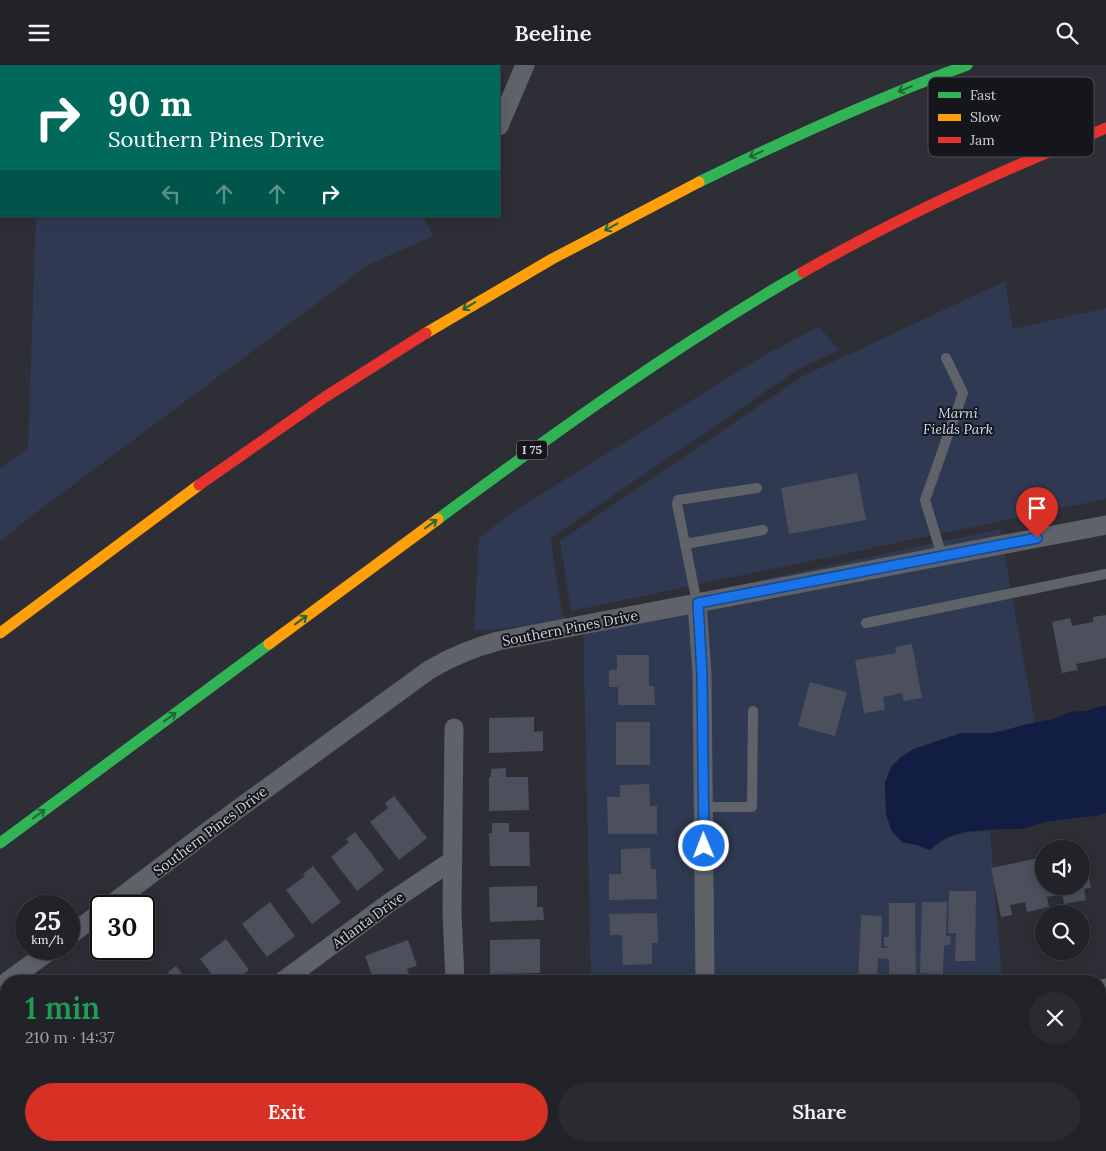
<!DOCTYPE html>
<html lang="en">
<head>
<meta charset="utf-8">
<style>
  body { margin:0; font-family:Lora,serif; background:#2a2b30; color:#f1f3f6; height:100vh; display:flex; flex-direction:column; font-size:19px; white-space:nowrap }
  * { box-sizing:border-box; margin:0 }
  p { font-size:16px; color:#a2a4a8 }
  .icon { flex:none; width:28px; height:28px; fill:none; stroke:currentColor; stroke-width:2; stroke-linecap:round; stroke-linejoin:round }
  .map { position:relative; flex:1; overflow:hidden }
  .drawer { position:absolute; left:0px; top:910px; width:1106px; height:176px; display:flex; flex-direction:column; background:#222328; border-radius:20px 20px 0 0; box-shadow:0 2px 12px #0003,0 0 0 1px #3f4045 }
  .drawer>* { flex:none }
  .banner { position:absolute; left:0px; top:0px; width:500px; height:152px; box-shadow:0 2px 12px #0003,0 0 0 1px #3f4045; background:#00695c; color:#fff; overflow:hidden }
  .tools { position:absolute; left:1035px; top:775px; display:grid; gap:10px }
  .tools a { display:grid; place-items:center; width:55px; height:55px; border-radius:50%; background:#222328; box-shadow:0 2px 12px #0003,0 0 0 1px #3f4045; font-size:25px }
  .speed { position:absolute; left:15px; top:830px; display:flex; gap:10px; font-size:25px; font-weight:700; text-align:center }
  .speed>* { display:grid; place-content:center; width:65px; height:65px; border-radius:50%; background:#222328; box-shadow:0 2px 12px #0003,0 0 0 1px #3f4045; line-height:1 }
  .speed small { font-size:12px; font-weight:400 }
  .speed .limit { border:2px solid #111; border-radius:8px; background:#fff; color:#111 }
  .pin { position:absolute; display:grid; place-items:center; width:42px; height:42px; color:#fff; margin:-51px -21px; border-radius:50% 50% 50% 0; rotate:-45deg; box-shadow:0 0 5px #0007 }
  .pin .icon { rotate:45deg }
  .me { position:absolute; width:55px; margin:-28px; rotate:359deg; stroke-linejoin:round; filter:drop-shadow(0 0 4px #0008) }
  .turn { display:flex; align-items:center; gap:18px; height:105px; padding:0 25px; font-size:22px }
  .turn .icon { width:65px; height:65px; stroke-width:2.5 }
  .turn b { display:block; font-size:35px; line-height:42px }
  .lanes { display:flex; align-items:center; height:48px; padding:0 25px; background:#0003; justify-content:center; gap:25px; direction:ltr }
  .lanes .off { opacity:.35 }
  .round { display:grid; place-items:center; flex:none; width:52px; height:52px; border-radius:26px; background:#2a2b30 }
  .headline { display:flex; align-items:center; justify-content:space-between; height:85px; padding:0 25px }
  h1 { font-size:30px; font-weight:600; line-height:38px; color:#1e9e55 }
  .primary-button { display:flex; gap:10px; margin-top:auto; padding:10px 25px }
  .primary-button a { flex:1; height:58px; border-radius:30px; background:#d93025; color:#fff; font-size:20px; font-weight:600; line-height:58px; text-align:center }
  .primary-button a+a { background:#2a2b30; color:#f1f3f6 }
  header { display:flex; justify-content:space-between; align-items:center; height:65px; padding:0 25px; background:#222328; font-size:22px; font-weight:600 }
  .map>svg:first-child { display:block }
  .green { fill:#2f3951 }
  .water { fill:#111d43 }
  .building { fill:#4c505c }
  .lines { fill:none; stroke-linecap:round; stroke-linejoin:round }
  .lane { stroke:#5f6269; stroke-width:10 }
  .street { stroke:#5f6269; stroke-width:19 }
  .fast { stroke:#30b455; stroke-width:11 }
  .slow { stroke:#ff9f0a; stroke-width:11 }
  .jam { stroke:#e5322d; stroke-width:11 }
  .oneway { stroke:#226538 }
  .route-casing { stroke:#114b97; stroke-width:12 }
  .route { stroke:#1a73e8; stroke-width:9 }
  .labels { text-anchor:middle; stroke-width:4; stroke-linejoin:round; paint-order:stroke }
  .shield { fill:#14161b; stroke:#989aa1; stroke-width:1 }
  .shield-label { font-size:12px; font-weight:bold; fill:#d0d3da }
  .park-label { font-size:14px; font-style:italic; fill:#d1ddfc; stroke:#14161b }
  .street-label { font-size:14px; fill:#d0d3da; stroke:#14161b }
  .key { fill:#14161b; stroke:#4c4f54; stroke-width:1 }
  .key-label { font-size:14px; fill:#d0d3da }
</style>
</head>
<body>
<header><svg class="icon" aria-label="menu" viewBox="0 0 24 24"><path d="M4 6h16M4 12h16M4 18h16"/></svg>Beeline<svg class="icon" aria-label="search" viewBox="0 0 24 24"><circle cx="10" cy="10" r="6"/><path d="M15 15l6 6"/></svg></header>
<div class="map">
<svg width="1106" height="1086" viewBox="0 0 1106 1086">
  <rect width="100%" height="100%" fill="#2e2f36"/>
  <g class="green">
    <polygon points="36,151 423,151 433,171 368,200 25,456 0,477 0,404 28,383"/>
    <polygon points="1005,216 1013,264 1106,243 1106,434 571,546 560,476 803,311"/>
    <path d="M819,262L839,285L797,305L552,472L551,478L562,548L565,553L574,555L1000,464L1035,658L992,668H961L914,684L901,692L891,702L885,718L886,749L902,777L917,780L930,785C950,769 965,767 990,766L1002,916H591L583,556L474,566L479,473L519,443L768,288Z"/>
    <polygon points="1106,916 1106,1058 1100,1060 1100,917"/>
    <polygon points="594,1080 993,1080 962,1086 594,1086"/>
  </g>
  <g class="water">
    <path d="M1101,641H1106V748C1089,754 1070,752 1052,756C1041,757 1030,763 1019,764C996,765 962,763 942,775C938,777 934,782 930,785L917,780L902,777L891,765L886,749L885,718L891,702L901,692L914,684L961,668H992L1007,665L1023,660L1054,654L1070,647L1085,646Z"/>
    <polygon points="1106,1058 1106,1086 962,1086 993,1080 1100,1080 1100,1060"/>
    <polygon points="284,1080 304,1080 315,1086 270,1086"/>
  </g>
  <g class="building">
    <polygon points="857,408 866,455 789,469 781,423"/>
    <polygon points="1106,550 1106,593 1076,599 1078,605 1062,608 1052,557 1070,553 1072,561 1093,557 1093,552"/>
    <polygon points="912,579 922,633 904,636 902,628 883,632 885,645 864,648 855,595 896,588 895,582"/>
    <polygon points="617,590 649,590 649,621 654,621 655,640 618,640 618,622 609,622 609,605 617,605"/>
    <polygon points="810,617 847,627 835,671 798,661"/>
    <polygon points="534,652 534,667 543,666 543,686 489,688 489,653"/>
    <rect x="616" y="657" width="34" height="43"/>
    <polygon points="506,703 506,712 528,712 529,745 489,746 489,712 491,712 491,704"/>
    <polygon points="649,719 650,741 657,741 657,769 608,769 607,732 620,732 620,720"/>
    <polygon points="394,731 427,773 399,795 370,757 388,743 385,738"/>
    <polygon points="492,758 509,758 509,767 529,767 530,801 490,801 489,768 492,768"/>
    <polygon points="355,767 384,805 357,826 331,792 349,777 346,774"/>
    <polygon points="650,783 651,804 656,804 657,834 609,835 609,809 621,809 621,784"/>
    <polygon points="1081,784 1083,784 1091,823 1084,824 1086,835 1064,839 1062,829 1047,832 1049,842 1027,847 1025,837 1010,840 1012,850 1001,852 991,803 1044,792 1044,821 1081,821"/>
    <polygon points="313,801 341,837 312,859 286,825 305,811 303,809"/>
    <polygon points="537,821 537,842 543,842 544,855 490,857 489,822"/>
    <polygon points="949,826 976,826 975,896 955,896 956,868 948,868"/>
    <polygon points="270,837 295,871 267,892 242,859"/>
    <polygon points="922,837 947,837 946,871 951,871 950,880 944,880 943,909 920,908"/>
    <polygon points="889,838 915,838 916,912 889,912 889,894 878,893 877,916 858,916 861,850 882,851 881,883 889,883 884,880 884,872 889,872"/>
    <polygon points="657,848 658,878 652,878 652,899 623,900 622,870 610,870 609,849"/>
    <polygon points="226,874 249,905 234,916 217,916 200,894"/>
    <polygon points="540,874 540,908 490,909 490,875"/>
    <polygon points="408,875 417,901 407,904 411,916 374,916 365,891"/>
    <polygon points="176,901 188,916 169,916 173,913 168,907"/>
    <polygon points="339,910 344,916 331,916"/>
    <rect x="622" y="913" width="28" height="3"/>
    <polygon points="1106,971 1106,1014 1100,1014 1100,972"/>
    <polygon points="0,1029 6,1037 6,1080 12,1080 4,1086 0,1085"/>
    <polygon points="109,1080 148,1080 153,1086 109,1086 106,1082"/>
    <polygon points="168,1080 202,1080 194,1086 172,1086"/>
    <polygon points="379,1080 427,1080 428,1086 379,1086"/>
    <rect x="618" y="1080" width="39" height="6"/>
    <polygon points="756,1080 798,1080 797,1086 770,1086 755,1083"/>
  </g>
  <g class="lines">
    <g class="lane">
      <polyline points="198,0 198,1"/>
      <polyline points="685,479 763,465"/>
      <polyline points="942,491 925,435 963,328 946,293"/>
      <polyline points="697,538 677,439 678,435 757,423"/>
      <polyline points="866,558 1106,509"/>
      <polyline points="703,742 752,742 753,646"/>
    </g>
    <g class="street">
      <polyline points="499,61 525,0"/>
      <polyline points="0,109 1,109"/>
      <polyline points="697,538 702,609 705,916"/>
      <polyline points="454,663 452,847 455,916"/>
      <path d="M109,841L208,766L429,605C451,592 472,583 498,576L1106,460"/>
      <polyline points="69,871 101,847"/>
      <polyline points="8,916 52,884"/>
      <polyline points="283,916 389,838 453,795"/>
      <polyline points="1100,924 1106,923"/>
      <polyline points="457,1080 457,1086"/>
      <polyline points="707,1080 707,1086"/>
      <polyline points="54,1086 62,1080"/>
    </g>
    <g class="fast">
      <path d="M699,117C787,74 875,34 967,0"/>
      <path d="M438,454C557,366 675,281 803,207"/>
      <polyline points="0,778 269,579"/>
    </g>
    <g class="slow">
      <polyline points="426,268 552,194 699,117"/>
      <polyline points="0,568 199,420"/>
      <polyline points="269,579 438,454"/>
    </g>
    <g class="jam">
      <path d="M803,207C901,151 1002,105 1106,63"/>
      <polyline points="199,420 325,332 426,268"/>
    </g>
  </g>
  <defs><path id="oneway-shaft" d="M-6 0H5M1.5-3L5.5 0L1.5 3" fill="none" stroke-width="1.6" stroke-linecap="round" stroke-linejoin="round" transform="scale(1.25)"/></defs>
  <g class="oneway">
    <use href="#oneway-shaft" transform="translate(905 24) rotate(158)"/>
    <use href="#oneway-shaft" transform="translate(756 89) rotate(156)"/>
    <use href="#oneway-shaft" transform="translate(611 162) rotate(151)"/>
    <use href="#oneway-shaft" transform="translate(469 241) rotate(149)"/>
    <use href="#oneway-shaft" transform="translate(431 459) rotate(-36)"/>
    <use href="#oneway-shaft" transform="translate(301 555) rotate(-36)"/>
    <use href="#oneway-shaft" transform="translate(170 652) rotate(-36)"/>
    <use href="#oneway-shaft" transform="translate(39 749) rotate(-36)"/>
  </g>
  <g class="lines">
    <defs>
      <polyline id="route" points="704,781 702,609 698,538 1037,473"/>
    </defs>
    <use href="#route" class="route-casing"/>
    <use href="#route" class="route"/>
  </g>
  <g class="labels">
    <rect class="shield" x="517" y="375.5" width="30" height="19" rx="4"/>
    <g class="shield-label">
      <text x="532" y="389">I 75</text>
    </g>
    <g class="park-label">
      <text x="958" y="353">Marni<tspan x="958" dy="16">Fields Park</tspan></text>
    </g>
    <g class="street-label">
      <text transform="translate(570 563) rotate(-11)" y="5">Southern Pines Drive</text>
      <text transform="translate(210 766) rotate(-37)" y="5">Southern Pines Drive</text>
      <text transform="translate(368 855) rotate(-36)" y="5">Atlanta Drive</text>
    </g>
  </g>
  <rect x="928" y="12" width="166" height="80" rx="8" class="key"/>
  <rect x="938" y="27" width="23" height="6" fill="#30b455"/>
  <rect x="938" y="49" width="23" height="7" fill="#ff9f0a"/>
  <rect x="938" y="72" width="23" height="6" fill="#e5322d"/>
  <g class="key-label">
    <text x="970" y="35">Fast</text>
    <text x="970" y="57">Slow</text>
    <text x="970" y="80">Jam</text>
  </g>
</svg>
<div class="tools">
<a><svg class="icon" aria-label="sound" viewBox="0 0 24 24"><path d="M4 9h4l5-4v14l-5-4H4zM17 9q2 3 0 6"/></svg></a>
<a><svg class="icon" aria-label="search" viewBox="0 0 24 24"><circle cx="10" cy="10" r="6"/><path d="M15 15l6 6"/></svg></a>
</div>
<div class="speed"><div>25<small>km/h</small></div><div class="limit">30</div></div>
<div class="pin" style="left:1037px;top:473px;background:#d93025"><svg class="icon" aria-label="arrive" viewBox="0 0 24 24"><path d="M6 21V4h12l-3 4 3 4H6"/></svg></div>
<svg class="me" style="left:704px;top:781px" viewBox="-20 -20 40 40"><circle r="17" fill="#1a73e8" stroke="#fff" stroke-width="3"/><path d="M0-11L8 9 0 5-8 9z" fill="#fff"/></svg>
<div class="banner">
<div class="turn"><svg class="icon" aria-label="right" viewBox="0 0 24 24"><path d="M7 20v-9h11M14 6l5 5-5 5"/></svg><div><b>90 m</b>Southern Pines Drive</div></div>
<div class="lanes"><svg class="icon off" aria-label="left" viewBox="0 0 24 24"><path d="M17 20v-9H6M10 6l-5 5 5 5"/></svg><svg class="icon off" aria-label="ahead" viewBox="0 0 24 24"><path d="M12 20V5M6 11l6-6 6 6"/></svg><svg class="icon off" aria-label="ahead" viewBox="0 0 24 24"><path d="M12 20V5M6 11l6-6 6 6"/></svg><svg class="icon" aria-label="right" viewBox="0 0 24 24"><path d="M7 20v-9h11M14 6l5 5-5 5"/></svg></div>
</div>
<section class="drawer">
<div class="headline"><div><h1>1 min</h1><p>210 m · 14:37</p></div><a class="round"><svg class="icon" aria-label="close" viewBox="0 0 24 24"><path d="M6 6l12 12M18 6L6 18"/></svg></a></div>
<div class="primary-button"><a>Exit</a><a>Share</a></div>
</section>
</div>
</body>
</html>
